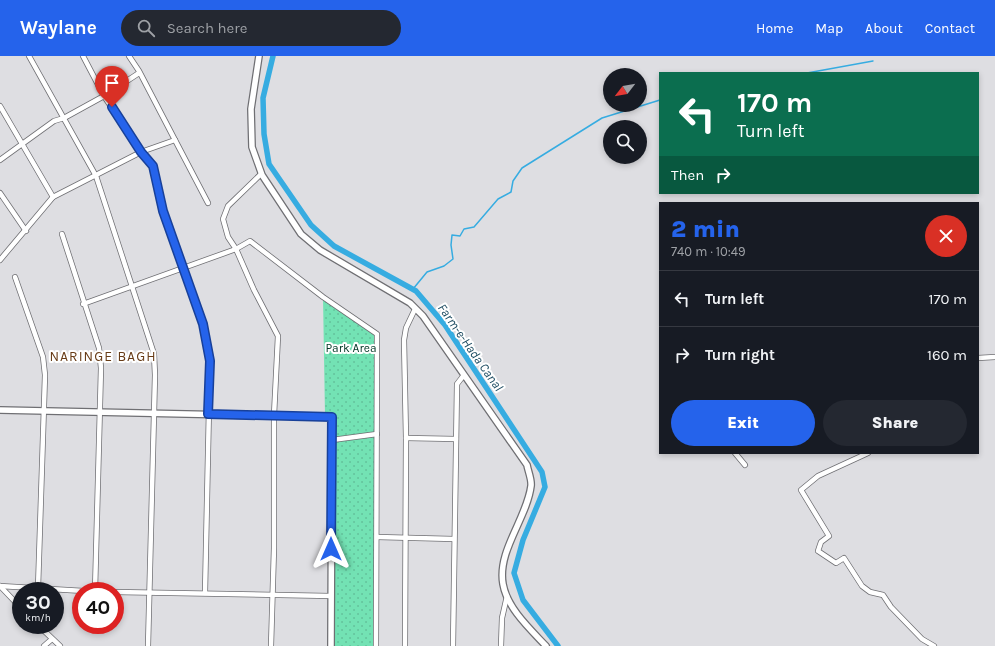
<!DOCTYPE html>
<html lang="en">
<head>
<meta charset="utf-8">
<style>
  body { margin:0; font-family:Karla,sans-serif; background:#242831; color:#f1f3f6; height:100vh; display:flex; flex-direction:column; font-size:15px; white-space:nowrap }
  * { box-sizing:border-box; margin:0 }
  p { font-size:13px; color:#9ea1a6 }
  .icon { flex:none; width:22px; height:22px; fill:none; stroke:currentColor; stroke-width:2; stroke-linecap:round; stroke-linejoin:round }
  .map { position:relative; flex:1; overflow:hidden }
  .sheet { position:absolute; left:659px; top:146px; width:320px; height:252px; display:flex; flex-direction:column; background:#171b24; border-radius:0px; box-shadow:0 2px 6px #0003 }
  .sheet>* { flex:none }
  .hud { position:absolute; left:659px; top:16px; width:320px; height:122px; border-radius:0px; box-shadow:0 2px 6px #0003; background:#0b6e4f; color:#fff; overflow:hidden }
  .needle { width:26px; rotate:239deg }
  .fabs { position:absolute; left:603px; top:12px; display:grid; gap:8px }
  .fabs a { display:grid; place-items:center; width:44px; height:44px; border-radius:50%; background:#171b24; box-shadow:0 2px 6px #0003; font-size:20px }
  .speed { position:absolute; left:12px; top:526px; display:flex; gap:8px; font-size:20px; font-weight:700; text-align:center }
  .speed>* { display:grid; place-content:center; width:52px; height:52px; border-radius:50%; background:#171b24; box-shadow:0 2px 6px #0003; line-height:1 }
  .speed small { font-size:10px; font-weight:400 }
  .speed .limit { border:6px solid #d22; background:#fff; color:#111 }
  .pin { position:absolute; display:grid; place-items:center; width:34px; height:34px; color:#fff; margin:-41px -17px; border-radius:50% 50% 50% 0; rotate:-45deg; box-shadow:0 0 4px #0007 }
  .pin .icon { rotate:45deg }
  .me { position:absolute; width:44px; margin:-22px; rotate:0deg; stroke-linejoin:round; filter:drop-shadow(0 0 3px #0008) }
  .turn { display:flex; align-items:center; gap:14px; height:84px; padding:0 12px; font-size:18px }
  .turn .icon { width:52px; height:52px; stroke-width:2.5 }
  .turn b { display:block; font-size:28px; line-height:34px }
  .then { display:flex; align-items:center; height:38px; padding:0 12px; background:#0003; gap:8px; font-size:15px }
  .round { display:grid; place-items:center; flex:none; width:42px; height:42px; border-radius:21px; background:#242831 }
  .overview { display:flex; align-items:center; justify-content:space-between; height:68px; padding:0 12px }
  h1 { font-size:24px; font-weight:800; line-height:30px; color:#2563eb }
  .primary-button { display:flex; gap:8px; margin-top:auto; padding:8px 12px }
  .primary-button a { flex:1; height:46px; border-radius:24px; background:#2563eb; color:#fff; font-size:16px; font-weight:800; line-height:46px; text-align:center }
  .primary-button a+a { background:#242831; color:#f1f3f6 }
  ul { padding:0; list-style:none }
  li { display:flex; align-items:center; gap:12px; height:56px; padding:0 12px; border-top:1px solid #363941 }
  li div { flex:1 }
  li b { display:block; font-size:15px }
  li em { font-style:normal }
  header { display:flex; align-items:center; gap:24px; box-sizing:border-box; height:56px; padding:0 20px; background:#2563eb; color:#fff }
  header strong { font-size:19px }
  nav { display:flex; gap:22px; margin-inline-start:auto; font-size:14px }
  .search { width:280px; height:36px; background:#242831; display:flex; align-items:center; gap:10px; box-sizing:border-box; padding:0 14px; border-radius:22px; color:#9ea1a6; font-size:15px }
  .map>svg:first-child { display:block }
  .park { fill:url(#park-dots) }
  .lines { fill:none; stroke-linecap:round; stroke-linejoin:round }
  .stream { stroke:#36ace1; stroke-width:1.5 }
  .canal { stroke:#36ace1; stroke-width:5.5 }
  .minor-casing { stroke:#6f6f73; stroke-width:6 }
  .tertiary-casing { stroke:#6f6f73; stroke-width:8 }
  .minor { stroke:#fff; stroke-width:4.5 }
  .tertiary { stroke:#fff; stroke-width:5.5 }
  .route-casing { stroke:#184099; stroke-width:10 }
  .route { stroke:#2563eb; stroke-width:7 }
  .labels { text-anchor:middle; stroke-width:4; stroke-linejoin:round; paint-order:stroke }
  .park-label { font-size:12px; fill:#003624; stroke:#fff }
  .water-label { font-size:13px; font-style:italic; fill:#1b4a60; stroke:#fff }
  .quarter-label { font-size:14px; letter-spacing:1px; fill:#683c17; stroke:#fff }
</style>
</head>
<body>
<header>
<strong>Waylane</strong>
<div class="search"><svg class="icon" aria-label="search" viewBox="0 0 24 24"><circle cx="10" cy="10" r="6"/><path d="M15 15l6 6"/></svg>Search here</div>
<nav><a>Home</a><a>Map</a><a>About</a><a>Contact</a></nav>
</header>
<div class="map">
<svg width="995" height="590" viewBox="0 0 995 590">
  <defs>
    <pattern id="park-dots" width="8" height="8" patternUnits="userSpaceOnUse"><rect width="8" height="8" fill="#73e2b4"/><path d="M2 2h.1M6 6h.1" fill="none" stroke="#63c29b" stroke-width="1.8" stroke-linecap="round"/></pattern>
  </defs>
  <rect width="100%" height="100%" fill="#dedee2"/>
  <polygon class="park" points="323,241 377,278 376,590 331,590 332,361 325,360"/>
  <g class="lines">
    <g class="stream">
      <polyline points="807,17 873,5"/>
      <polyline points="413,233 427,216 444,210 453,203 451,189 452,179 460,180 464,173 474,171 498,143 511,136 513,125 522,112 602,62 660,44"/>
    </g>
    <polyline class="canal" points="273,0 263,42 264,78 269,108 311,169 334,190 416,235 445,269 542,416 545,431 523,484 514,517 523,544 558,590"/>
    <defs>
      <g id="minor">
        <polyline points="29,0 96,120 154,298 155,319 148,590"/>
        <polyline points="83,0 104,40 141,96 153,111 163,155 203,268 210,305 205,537"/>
        <polyline points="129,0 139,15 175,84"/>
        <polyline points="0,50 53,141"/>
        <polyline points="0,104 54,65 64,62 104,40 139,17"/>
        <polyline points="261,118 228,150 223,163 228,181 236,193 254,234 278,280 274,359 274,492 271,590"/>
        <polyline points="0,137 26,175"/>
        <polyline points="62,178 99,292 101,312 95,535"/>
        <polyline points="0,204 53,141 141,96 175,84 208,147"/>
        <polyline points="15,221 43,301 45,319 38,532"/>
        <polyline points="83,248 236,193 250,185 323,241 377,278 376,590"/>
        <polyline points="978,302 995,301"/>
        <polyline points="406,382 456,383"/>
        <polyline points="332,384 377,378"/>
        <polyline points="735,397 745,409"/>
        <polyline points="868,397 818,420 801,434 829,480 821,486 818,495 836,507 844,502 862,530 870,536 883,539 891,551 922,583 934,590"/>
        <polyline points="377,481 454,483"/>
        <polyline points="0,530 84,535"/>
        <polyline points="0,530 21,552"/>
        <polyline points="115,536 331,540"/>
        <polyline points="38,569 60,590"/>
        <polyline points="44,590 52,583"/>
        <polyline points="405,590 406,382 404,284 406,272 415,253"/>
        <polyline points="453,590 457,328 464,319"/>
        <polyline points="501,590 502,562 507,540"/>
      </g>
      <g id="tertiary">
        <path d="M259,0L251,53L252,91L262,119L301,178L320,194L410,247L423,260L527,409C528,415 532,424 531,430C527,462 497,495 503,528C507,552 530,573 546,590"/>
        <polyline points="0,354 332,361 331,590"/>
      </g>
    </defs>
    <use href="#minor" class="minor-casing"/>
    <use href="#tertiary" class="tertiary-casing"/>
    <use href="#minor" class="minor"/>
    <use href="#tertiary" class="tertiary"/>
  </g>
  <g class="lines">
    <defs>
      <polyline id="route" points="112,51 141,96 153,110 163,155 203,268 210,305 208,358 332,361 331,493"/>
    </defs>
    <use href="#route" class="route-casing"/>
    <use href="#route" class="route"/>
  </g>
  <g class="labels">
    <g class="park-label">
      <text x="351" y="296">Park Area</text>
    </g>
    <g class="water-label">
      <text transform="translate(471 291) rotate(55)" y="5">Farm-e-Hada Canal</text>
    </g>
    <g class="quarter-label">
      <text x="103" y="305">NARINGE BAGH</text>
    </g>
  </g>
</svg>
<div class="fabs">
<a><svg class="needle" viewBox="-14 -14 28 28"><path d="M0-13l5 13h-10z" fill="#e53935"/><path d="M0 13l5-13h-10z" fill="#9ea1a6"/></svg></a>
<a><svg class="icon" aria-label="search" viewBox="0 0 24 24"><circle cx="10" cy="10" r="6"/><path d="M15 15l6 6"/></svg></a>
</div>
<div class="speed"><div>30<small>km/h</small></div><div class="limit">40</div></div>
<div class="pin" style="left:112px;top:51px;background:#d93025"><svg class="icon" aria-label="arrive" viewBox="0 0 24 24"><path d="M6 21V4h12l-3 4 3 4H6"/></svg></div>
<svg class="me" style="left:331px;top:493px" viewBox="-20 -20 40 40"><path d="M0-17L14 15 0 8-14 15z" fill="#2563eb" stroke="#fff" stroke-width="4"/></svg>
<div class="hud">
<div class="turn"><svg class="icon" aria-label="left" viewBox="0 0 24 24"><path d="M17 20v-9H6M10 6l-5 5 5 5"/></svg><div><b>170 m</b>Turn left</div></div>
<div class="then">Then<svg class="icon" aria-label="right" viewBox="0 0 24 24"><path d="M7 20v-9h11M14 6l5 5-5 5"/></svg></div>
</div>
<section class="sheet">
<div class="overview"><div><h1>2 min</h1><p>740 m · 10:49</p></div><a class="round" style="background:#d93025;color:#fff"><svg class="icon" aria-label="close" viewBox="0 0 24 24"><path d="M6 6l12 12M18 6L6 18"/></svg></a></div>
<ul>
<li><svg class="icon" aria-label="left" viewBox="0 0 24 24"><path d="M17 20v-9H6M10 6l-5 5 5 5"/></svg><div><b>Turn left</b></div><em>170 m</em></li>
<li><svg class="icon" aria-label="right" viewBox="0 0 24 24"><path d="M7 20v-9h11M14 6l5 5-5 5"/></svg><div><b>Turn right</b></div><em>160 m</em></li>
</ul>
<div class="primary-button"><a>Exit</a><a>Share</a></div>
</section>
</div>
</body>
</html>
